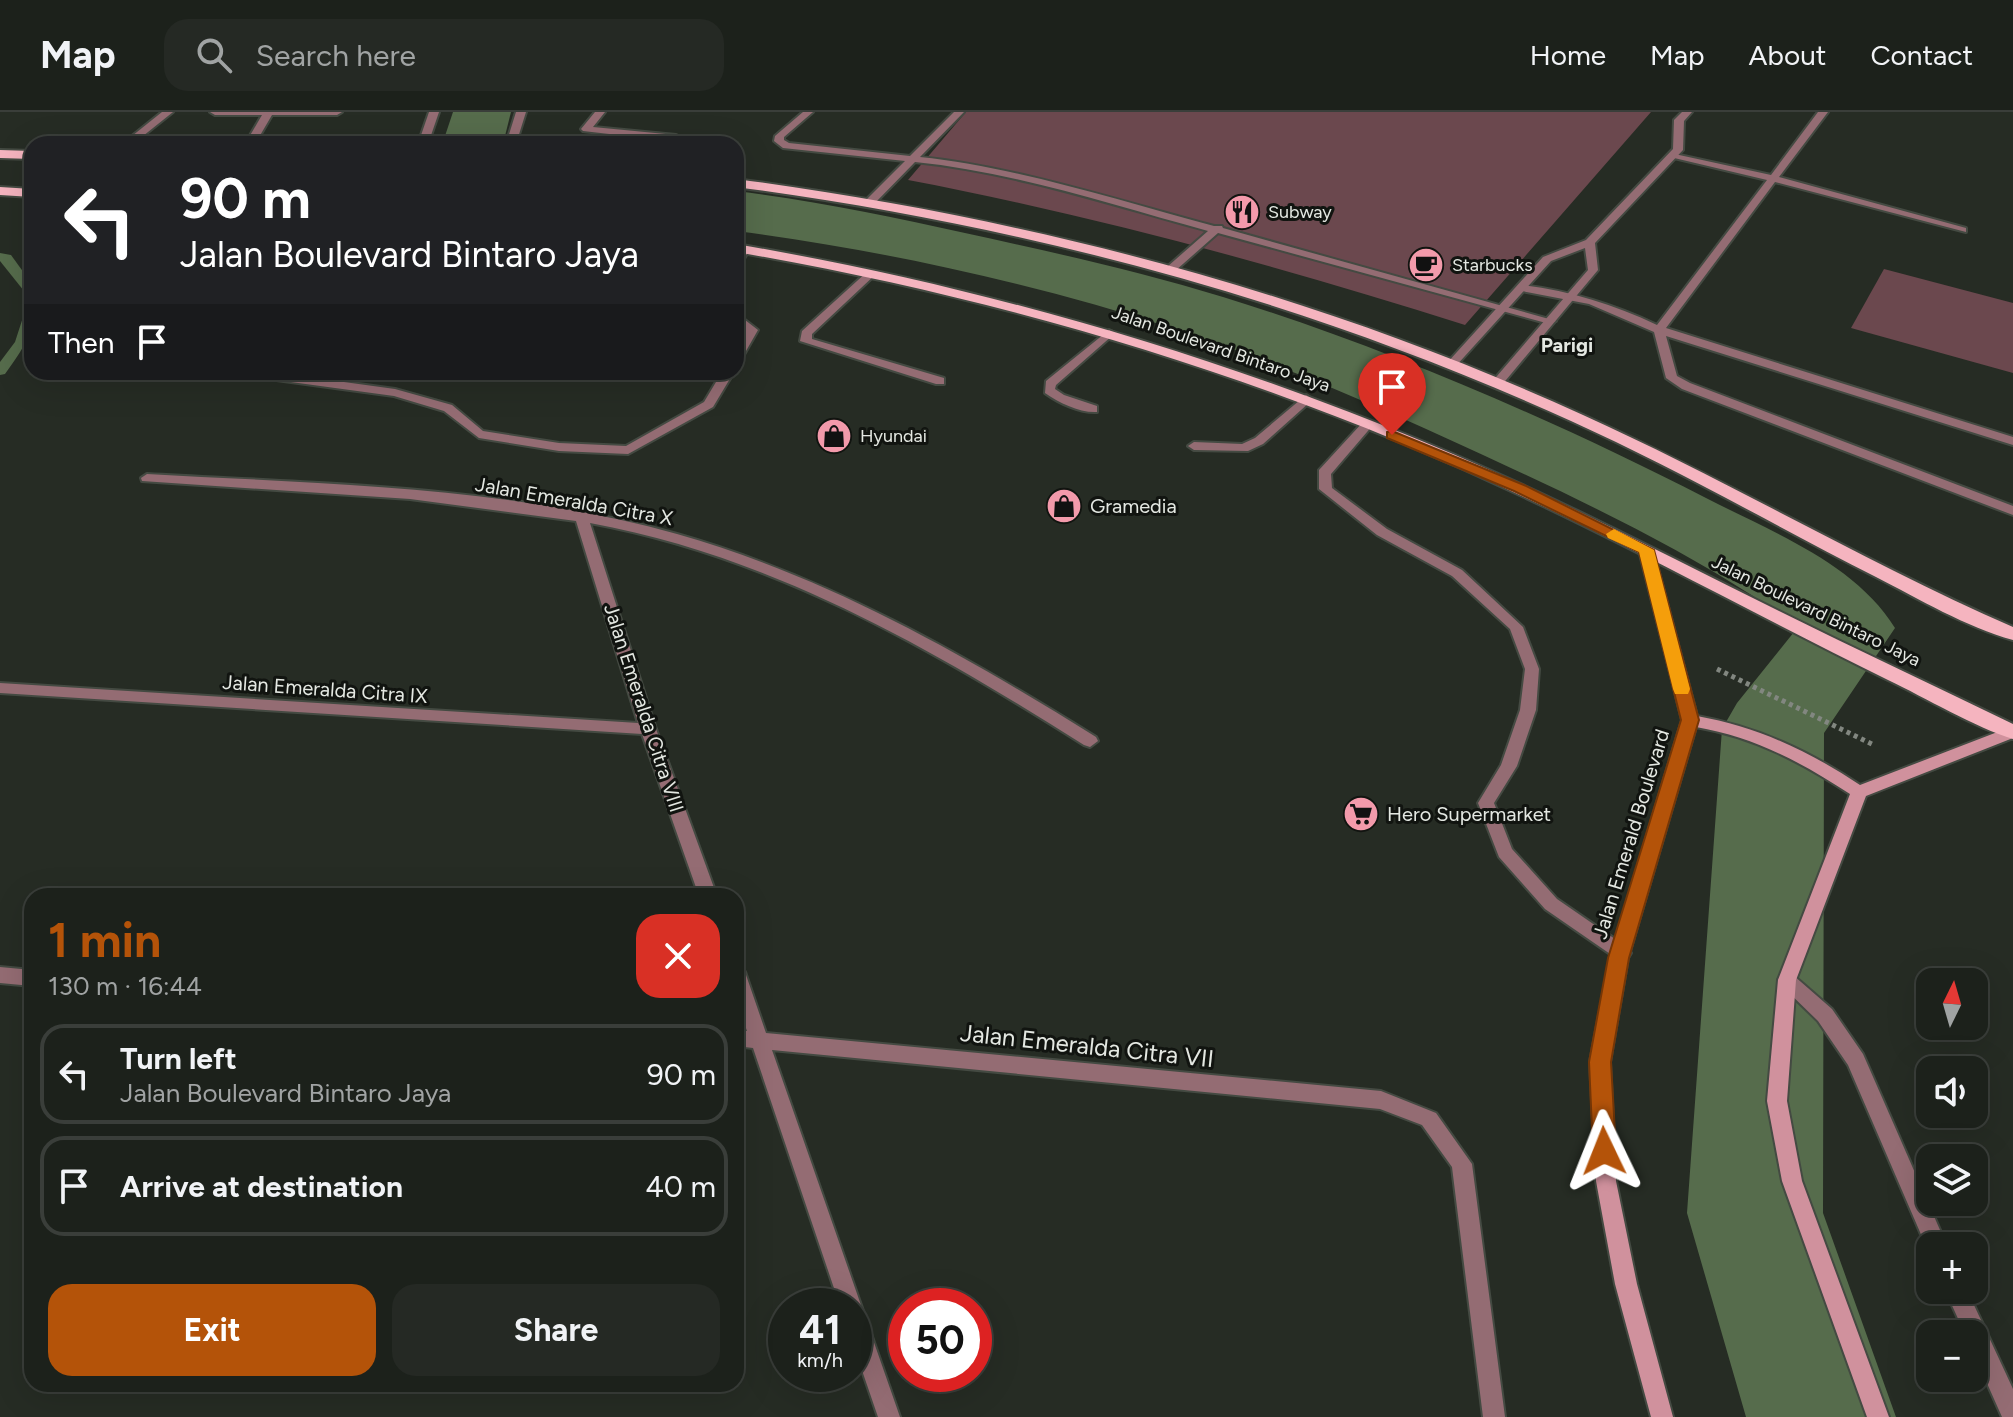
<!DOCTYPE html>
<html lang="en">
<head>
<meta charset="utf-8">
<style>
  body { margin:0; font-family:Figtree,sans-serif; background:#252924; color:#f1f3f6; height:100vh; display:flex; flex-direction:column; font-size:30px; white-space:nowrap }
  * { box-sizing:border-box; margin:0 }
  p { font-size:26px; color:#a0a3a3 }
  .icon { flex:none; width:44px; height:44px; fill:none; stroke:currentColor; stroke-width:2; stroke-linecap:round; stroke-linejoin:round }
  .map { position:relative; flex:1; overflow:hidden }
  .side { position:absolute; left:24px; top:776px; width:720px; height:504px; display:flex; flex-direction:column; background:#1c211b; border-radius:24px; box-shadow:0 8px 32px #0002,0 0 0 2px #3a3e3a }
  .side>* { flex:none }
  .top-card { position:absolute; left:24px; top:24px; width:720px; height:244px; border-radius:24px; box-shadow:0 8px 32px #0002,0 0 0 2px #3a3e3a; background:#202124; color:#fff; overflow:hidden }
  .needle { width:52px; rotate:5deg }
  .fabs { position:absolute; left:1916px; top:856px; display:grid; gap:16px }
  .fabs a { display:grid; place-items:center; width:72px; height:72px; border-radius:16px; background:#1c211b; box-shadow:0 8px 32px #0002,0 0 0 2px #3a3e3a; font-size:40px }
  .speed { position:absolute; left:768px; top:1176px; display:flex; gap:16px; font-size:40px; font-weight:700; text-align:center }
  .speed>* { display:grid; place-content:center; width:104px; height:104px; border-radius:50%; background:#1c211b; box-shadow:0 8px 32px #0002,0 0 0 2px #3a3e3a; line-height:1 }
  .speed small { font-size:20px; font-weight:400 }
  .speed .limit { border:12px solid #d22; background:#fff; color:#111 }
  .pin { position:absolute; display:grid; place-items:center; width:68px; height:68px; color:#fff; margin:-82px -34px; border-radius:50% 50% 50% 0; rotate:-45deg; box-shadow:0 0 8px #0007 }
  .pin .icon { rotate:45deg }
  .me { position:absolute; width:88px; margin:-44px; rotate:358deg; stroke-linejoin:round; filter:drop-shadow(0 0 6px #0008) }
  .turn { display:flex; align-items:center; gap:28px; height:168px; padding:0 24px; font-size:36px }
  .turn .icon { width:104px; height:104px; stroke-width:2.5 }
  .turn b { display:block; font-size:56px; line-height:68px }
  .then { display:flex; align-items:center; height:76px; padding:0 24px; background:#0003; gap:16px; font-size:30px }
  .round { display:grid; place-items:center; flex:none; width:84px; height:84px; border-radius:24px; background:#252924 }
  .overview { display:flex; align-items:center; justify-content:space-between; height:136px; padding:0 24px }
  h1 { font-size:48px; font-weight:700; line-height:60px; color:#b45309 }
  .cta { display:flex; gap:16px; margin-top:auto; padding:16px 24px }
  .cta a { flex:1; height:92px; border-radius:24px; background:#b45309; color:#fff; font-size:32px; font-weight:700; line-height:92px; text-align:center }
  .cta a+a { background:#252924; color:#f1f3f6 }
  ul { padding:0; list-style:none }
  li { display:flex; align-items:center; gap:24px; height:100px; margin:0 16px 12px; padding:0 8px; border:4px solid #3a3e3a; border-radius:24px }
  li div { flex:1 }
  li b { display:block; font-size:30px }
  li em { font-style:normal }
  header { display:flex; align-items:center; gap:48px; box-sizing:border-box; height:112px; padding:0 40px; background:#1c211b; border-bottom:2px solid #3a3e3a }
  header strong { font-size:38px }
  nav { display:flex; gap:44px; margin-inline-start:auto; font-size:28px }
  .search { width:560px; height:72px; background:#252924; display:flex; align-items:center; gap:20px; box-sizing:border-box; padding:0 28px; border-radius:24px; color:#a0a3a3; font-size:30px }
  .map>svg:first-child { display:block }
  .green { fill:#6b484e }
  .lines { fill:none; stroke-linecap:round; stroke-linejoin:round }
  .stream { fill:#566c4c; fill-rule:evenodd }
  .river { fill:#566c4c; fill-rule:evenodd }
  .lane-casing { stroke:#444a42; stroke-width:4 }
  .street-casing { stroke:#444a42; stroke-width:4 }
  .secondary-casing { stroke:#444a42; stroke-width:4 }
  .primary-casing { stroke:#444a42; stroke-width:4 }
  .path { stroke:#828780; stroke-width:5; stroke-dasharray:4 4; stroke-linecap:butt }
  .lane { fill:#946c73; fill-rule:evenodd }
  .street { fill:#946c73; fill-rule:evenodd }
  .secondary { fill:#d0919d; fill-rule:evenodd }
  .primary { fill:#f5b4bf; fill-rule:evenodd }
  .route { fill:#b45309; stroke:#753606; stroke-width:2 }
  .slow { fill:#f59e0b }
  .labels { text-anchor:middle; stroke-width:6; stroke-linejoin:round; paint-order:stroke }
  .far-poi-label { font-size:18px; fill:#e4e8e2; stroke:#111410; text-anchor:start }
  .far-street-label { font-size:18px; fill:#e4e8e2; stroke:#111410 }
  .far-quarter-label { font-size:20px; font-weight:bold; fill:#e4e8e2; stroke:#111410 }
  .street-label { font-size:20px; fill:#e4e8e2; stroke:#111410 }
  .poi-label { font-size:20px; fill:#e4e8e2; stroke:#111410; text-anchor:start }
  .near-street-label { font-size:24px; fill:#e4e8e2; stroke:#111410 }
</style>
</head>
<body>
<header>
<strong>Map</strong>
<div class="search"><svg class="icon" aria-label="search" viewBox="0 0 24 24"><circle cx="10" cy="10" r="6"/><path d="M15 15l6 6"/></svg>Search here</div>
<nav><a>Home</a><a>Map</a><a>About</a><a>Contact</a></nav>
</header>
<div class="map">
<svg width="2013" height="1305" viewBox="0 0 2013 1305">
  <rect width="100%" height="100%" fill="#262c24"/>
  <g class="green">
    <path d="M966,0H1651L1465,213C1282,155 1097,104 908,68Z"/>
    <polygon points="1884,157 2013,191 2013,261 1851,216"/>
  </g>
  <g class="lines">
    <g class="stream">
      <polygon points="0,141 11,143 32,172 32,185 28,184 0,149"/>
      <path d="M32,192C32,226 24,235 5,262L0,263V250L15,230L26,196Z"/>
    </g>
    <g class="river">
      <polygon points="453,0 511,0 505,24 500,32 450,32 445,24"/>
      <path d="M736,79C814,89 889,104 965,121C1052,140 1138,159 1223,185C1383,234 1556,309 1706,386C1772,420 1855,451 1895,516L1824,621L1823,1101L1896,1305H1746L1687,1101L1722,617L1737,591L1794,520C1781,508 1767,494 1753,484C1678,436 1593,394 1513,357C1402,305 1289,254 1172,216C1031,171 883,138 736,119Z"/>
    </g>
    <defs>
      <g id="lane">
        <polygon points="162,0 173,0 133,32 122,32"/>
        <polygon points="210,0 342,0 337,3 272,3 255,32 245,32 262,3 215,3"/>
        <polygon points="595,0 605,0 593,15 676,23 697,32 583,19 581,17"/>
        <path d="M803,0H813L784,25V28L789,31L910,44L954,0H964L920,45C1016,55 1120,89 1214,114H1222L1223,116L1556,209L1546,211L1218,121L1175,159H1167V155L1208,119C1112,93 1014,60 915,50L874,92H866V88L905,49L783,36L774,29L775,24Z"/>
        <path d="M1818,0H1828L1779,65L1966,116V120L1775,70L1666,216L2013,325V333L1666,224L1677,264L1690,271L2013,394V403L1682,277L1666,266L1654,220L1589,192L1522,179L1517,176L1522,173C1570,179 1613,192 1657,213L1767,68L1670,45V41L1771,63Z"/>
        <polygon points="741,135 750,137 740,153 736,154 736,143"/>
        <polygon points="868,159 877,161 812,222 812,227 944,266 944,272 936,272 800,229 802,219"/>
        <polygon points="736,201 758,218 742,246 736,249 736,236 746,219 736,210"/>
        <path d="M1109,218L1115,221L1113,223L1056,273L1055,277L1064,283L1097,294V300C1080,301 1059,291 1045,281L1046,269Z"/>
        <polygon points="240,260 271,260 395,277 452,293 483,319 559,331 626,334 704,290 722,260 734,260 713,295 628,342 559,339 479,326 444,299 394,284 246,264"/>
        <polygon points="1306,283 1312,287 1310,290 1263,332 1248,339 1194,338 1188,334 1194,330 1242,332 1255,326"/>
        <polygon points="1367,309 1373,313 1331,362 1332,376 1387,417 1462,458 1523,515 1539,557 1536,598 1517,654 1494,691 1512,737 1557,787 1628,836 1631,841 1628,846 1622,848 1616,846 1545,797 1499,745 1478,691 1501,653 1520,598 1525,557 1510,517 1452,464 1377,423 1319,377 1319,358 1363,310"/>
        <polygon points="1787,860 1793,863 1832,897 1863,942 1947,1134 1930,1134 1929,1141 1848,953 1818,909 1781,873 1778,868 1781,863"/>
        <polygon points="1945,1178 1967,1178 2013,1277 2013,1305 2002,1305 1974,1242 1974,1222 1965,1222"/>
      </g>
      <g id="street">
        <polygon points="429,0 439,0 428,32 418,32"/>
        <polygon points="516,0 526,0 516,32 506,32"/>
        <polygon points="1682,0 1692,0 1684,9 1683,38 1595,131 1598,158 1501,274 1497,275 1491,271 1588,158 1585,136 1551,149 1455,255 1447,255 1447,251 1543,145 1586,128 1673,37 1674,8"/>
        <path d="M147,362C323,372 506,374 677,422C828,465 963,542 1096,625L1098,629L1090,635L1084,633C931,536 771,444 590,411L656,617L717,784H699L642,622L0,581V571L638,611L576,409L410,387L142,369L141,366Z"/>
        <polygon points="736,852 742,855 745,860 766,921 1381,979 1436,1001 1472,1052 1505,1305 1483,1305 1452,1055 1422,1013 1380,997 772,938 900,1305 878,1305 854,1235 854,1194 840,1194 753,936 736,934 736,918 747,919 736,887"/>
        <polygon points="0,855 32,858 32,874 0,871"/>
      </g>
      <path id="secondary" d="M1646,434L1653,438L1697,604C1758,615 1809,639 1860,673L2013,614V626L1866,684L1796,868L1787,989L1802,1069L1889,1305H1867L1782,1069L1767,989L1778,868L1850,682C1801,650 1754,625 1696,615L1628,846L1610,950L1616,1069L1637,1172L1673,1305H1651L1615,1172L1596,1069L1590,950L1610,846L1682,608L1639,438Z"/>
      <g id="primary">
        <polygon points="0,38 32,39 32,47 0,46"/>
        <path d="M736,67C1029,106 1314,180 1583,303C1729,369 1867,451 2013,515V528C1966,515 1919,487 1876,465C1774,413 1675,356 1571,309C1303,187 1027,114 736,75Z"/>
        <polygon points="0,75 32,77 32,85 0,83"/>
        <path d="M736,132C975,173 1205,239 1429,332C1548,381 1662,441 1777,498C1855,537 1935,574 2013,612V627C1974,615 1926,586 1888,568C1772,511 1659,449 1543,394C1287,271 1015,188 736,140Z"/>
      </g>
    </defs>
    <use href="#lane" class="lane-casing"/>
    <use href="#street" class="street-casing"/>
    <use href="#secondary" class="secondary-casing"/>
    <use href="#primary" class="primary-casing"/>
    <polyline class="path" points="1717,557 1874,633"/>
    <use href="#lane" class="lane"/>
    <use href="#street" class="street"/>
    <use href="#secondary" class="secondary"/>
    <use href="#primary" class="primary"/>
  </g>
  <polygon class="route" points="1392,319 1524,373 1654,438 1699,608 1629,846 1611,950 1616,1039 1612,1047 1604,1050 1596,1047 1593,1039 1589,950 1608,846 1681,608 1639,440 1514,379 1387,326 1387,320"/>
  <polygon class="slow" points="1614,417 1654,438 1690,577 1688,582 1675,582 1673,577 1639,440 1608,426 1606,422"/>
  <defs>
    <symbol id="restaurant-disc" viewBox="-11 -11 22 22"><circle r="9.5" fill="#f39aab" stroke="#111410"/><path d="M-5-6h1v4h1v-4h1v4h1v-4h1v5L-1.5 .5V6h-2V.5L-5-1ZM5-6V6H3V1.5H1.5Q1.5-4 5-6Z" fill="#111"/></symbol>
    <symbol id="cafe-disc" viewBox="-11 -11 22 22"><circle r="9.5" fill="#f39aab" stroke="#111410"/><path d="M-5.5-4.5H6V0H3Q3 3.5 0 3.5H-2.5Q-5.5 3.5-5.5 0ZM3-3.2v2h1.7v-2ZM-6 4.5H4V6H-6Z" fill="#111"/></symbol>
    <symbol id="shop-disc" viewBox="-11 -11 22 22"><circle r="9.5" fill="#f39aab" stroke="#111410"/><path d="M-5-2.5h2.3a2.7 3.5 0 0 1 5.4 0H5L5.5 6h-11ZM-1.5-2.5h3a1.5 2.3 0 0 0-3 0Z" fill="#111"/></symbol>
    <symbol id="supermarket-disc" viewBox="-11 -11 22 22"><circle r="9.5" fill="#f39aab" stroke="#111410"/><path d="M-6-5.5h2.5l.6 2H6L4.5 2H-2.5L-4.4-4H-6ZM-1.5 3.2a1.3 1.3 0 1 0 .1 0ZM3 3.2a1.3 1.3 0 1 0 .1 0Z" fill="#111"/></symbol>
  </defs>
  <g fill-rule="evenodd">
    <use href="#restaurant-disc" x="1222" y="80" width="40" height="40"/>
    <use href="#cafe-disc" x="1406" y="133" width="40" height="40"/>
    <use href="#shop-disc" x="814" y="304" width="40" height="40"/>
    <use href="#shop-disc" x="1044" y="374" width="40" height="40"/>
    <use href="#supermarket-disc" x="1341" y="682" width="40" height="40"/>
  </g>
  <g class="labels">
    <g class="far-poi-label">
      <text x="1268" y="106">Subway</text>
      <text x="1452" y="159">Starbucks</text>
      <text x="860" y="330">Hyundai</text>
    </g>
    <g class="far-street-label">
      <text transform="translate(1221 237) rotate(19)" y="6">Jalan Boulevard Bintaro Jaya</text>
      <text transform="translate(1816 499) rotate(26)" y="6">Jalan Boulevard Bintaro Jaya</text>
    </g>
    <g class="far-quarter-label">
      <text x="1567" y="240">Parigi</text>
    </g>
    <g class="street-label">
      <text transform="translate(574 389) rotate(10)" y="7">Jalan Emeralda Citra X</text>
      <text transform="translate(325 577) rotate(4)" y="7">Jalan Emeralda Citra IX</text>
      <text transform="translate(644 596) rotate(72)" y="7">Jalan Emeralda Citra VIII</text>
      <text transform="translate(1631 722) rotate(-73)" y="7">Jalan Emerald Boulevard</text>
    </g>
    <g class="poi-label">
      <text x="1090" y="401">Gramedia</text>
      <text x="1387" y="709">Hero Supermarket</text>
    </g>
    <g class="near-street-label">
      <text transform="translate(1087 934) rotate(6)" y="8">Jalan Emeralda Citra VII</text>
    </g>
  </g>
</svg>
<div class="fabs">
<a><svg class="needle" viewBox="-14 -14 28 28"><path d="M0-13l5 13h-10z" fill="#e53935"/><path d="M0 13l5-13h-10z" fill="#a0a3a3"/></svg></a>
<a><svg class="icon" aria-label="sound" viewBox="0 0 24 24"><path d="M4 9h4l5-4v14l-5-4H4zM17 9q2 3 0 6"/></svg></a>
<a><svg class="icon" aria-label="layers" viewBox="0 0 24 24"><path d="M12 4l9 5-9 5-9-5zM3 14l9 5 9-5"/></svg></a>
<a>+</a>
<a>−</a>
</div>
<div class="speed"><div>41<small>km/h</small></div><div class="limit">50</div></div>
<div class="pin" style="left:1392px;top:323px;background:#d93025"><svg class="icon" aria-label="arrive" viewBox="0 0 24 24"><path d="M6 21V4h12l-3 4 3 4H6"/></svg></div>
<svg class="me" style="left:1604px;top:1039px" viewBox="-20 -20 40 40"><path d="M0-17L14 15 0 8-14 15z" fill="#b45309" stroke="#fff" stroke-width="4"/></svg>
<div class="top-card">
<div class="turn"><svg class="icon" aria-label="left" viewBox="0 0 24 24"><path d="M17 20v-9H6M10 6l-5 5 5 5"/></svg><div><b>90 m</b>Jalan Boulevard Bintaro Jaya</div></div>
<div class="then">Then<svg class="icon" aria-label="arrive" viewBox="0 0 24 24"><path d="M6 21V4h12l-3 4 3 4H6"/></svg></div>
</div>
<section class="side">
<div class="overview"><div><h1>1 min</h1><p>130 m · 16:44</p></div><a class="round" style="background:#d93025;color:#fff"><svg class="icon" aria-label="close" viewBox="0 0 24 24"><path d="M6 6l12 12M18 6L6 18"/></svg></a></div>
<ul>
<li><svg class="icon" aria-label="left" viewBox="0 0 24 24"><path d="M17 20v-9H6M10 6l-5 5 5 5"/></svg><div><b>Turn left</b><p>Jalan Boulevard Bintaro Jaya</p></div><em>90 m</em></li>
<li><svg class="icon" aria-label="arrive" viewBox="0 0 24 24"><path d="M6 21V4h12l-3 4 3 4H6"/></svg><div><b>Arrive at destination</b></div><em>40 m</em></li>
</ul>
<div class="cta"><a>Exit</a><a>Share</a></div>
</section>
</div>
</body>
</html>
